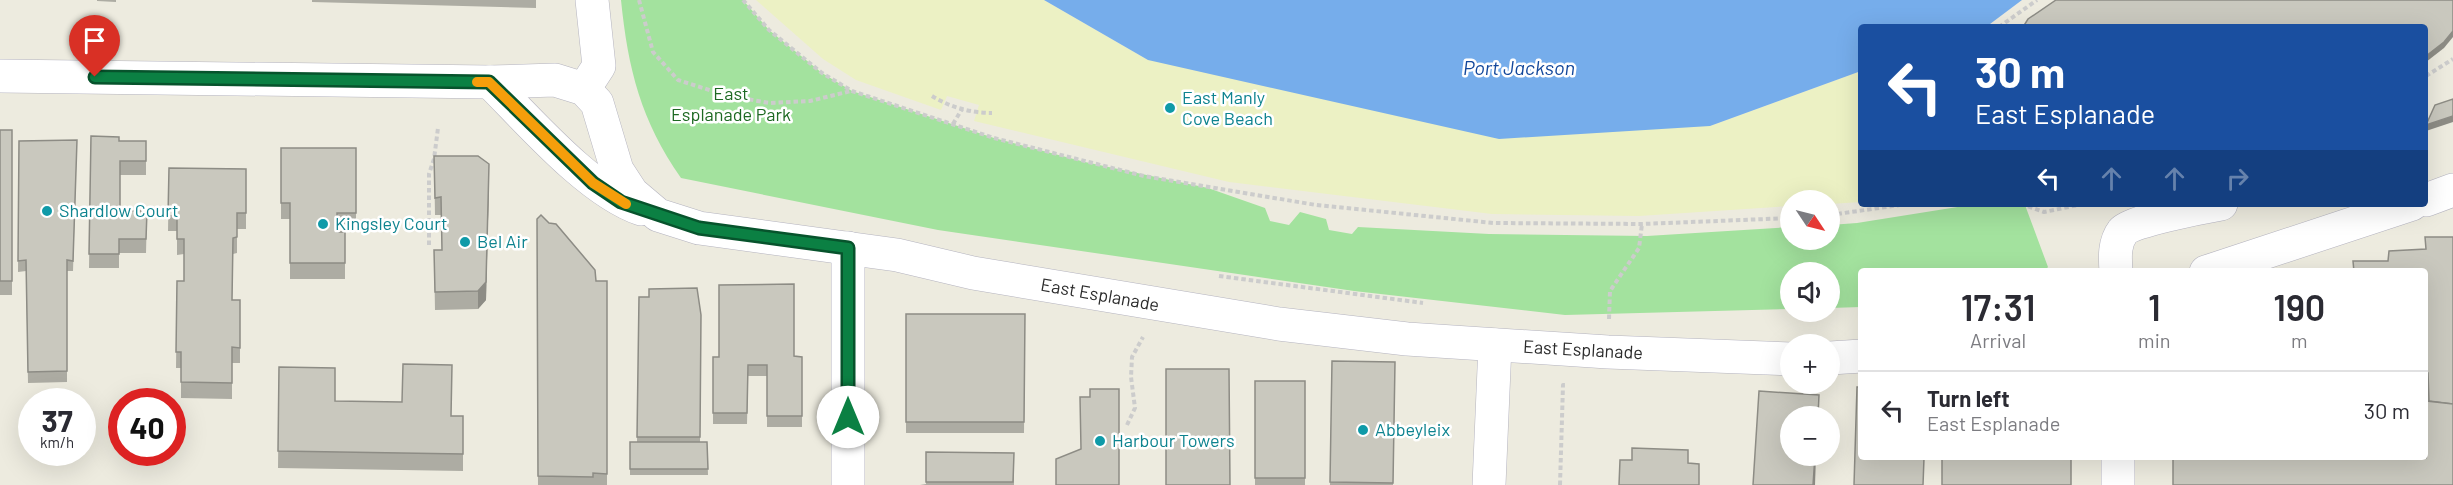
<!DOCTYPE html>
<html lang="en">
<head>
<meta charset="utf-8">
<style>
  body { margin:0; font-family:Barlow,sans-serif; background:#f7f7f7; color:#2b2b33; height:100vh; display:flex; flex-direction:column; font-size:22px; white-space:nowrap }
  * { box-sizing:border-box; margin:0 }
  p { font-size:20px; color:#7c7c81 }
  .icon { flex:none; width:33px; height:33px; fill:none; stroke:currentColor; stroke-width:2; stroke-linecap:round; stroke-linejoin:round }
  .map { position:relative; flex:1; overflow:hidden }
  .drawer { position:absolute; left:1858px; top:268px; width:570px; height:192px; display:flex; flex-direction:column; background:#fff; border-radius:6px; box-shadow:0 6px 24px #0002 }
  .drawer>* { flex:none }
  .guide { position:absolute; left:1858px; top:24px; width:570px; height:183px; border-radius:6px; box-shadow:0 6px 24px #0002; background:#1a4fa0; color:#fff; overflow:hidden }
  .needle { width:39px; rotate:125deg }
  .fabs { position:absolute; left:1780px; top:190px; display:grid; gap:12px }
  .fabs a { display:grid; place-items:center; width:60px; height:60px; border-radius:50%; background:#fff; box-shadow:0 6px 24px #0002; font-size:30px }
  .speed { position:absolute; left:18px; top:388px; display:flex; gap:12px; font-size:30px; font-weight:700; text-align:center }
  .speed>* { display:grid; place-content:center; width:78px; height:78px; border-radius:50%; background:#fff; box-shadow:0 6px 24px #0002; line-height:1 }
  .speed small { font-size:15px; font-weight:400 }
  .speed .limit { border:9px solid #d22; background:#fff; color:#111 }
  .pin { position:absolute; display:grid; place-items:center; width:51px; height:51px; color:#fff; margin:-62px -26px; border-radius:50% 50% 50% 0; rotate:-45deg; box-shadow:0 0 6px #0007 }
  .pin .icon { rotate:45deg }
  .me { position:absolute; width:66px; margin:-33px; rotate:0deg; stroke-linejoin:round; filter:drop-shadow(0 0 4px #0008) }
  .turn { display:flex; align-items:center; gap:21px; height:126px; padding:0 18px; font-size:27px }
  .turn .icon { width:78px; height:78px; stroke-width:2.5 }
  .turn b { display:block; font-size:42px; line-height:51px }
  .lanes { display:flex; align-items:center; height:57px; padding:0 18px; background:#0003; justify-content:center; gap:30px; direction:ltr }
  .lanes .off { opacity:.35 }
  .eta { display:flex; justify-content:space-evenly; align-items:center; height:102px; text-align:center }
  .eta b { font-size:36px; font-weight:600; line-height:42px }
  ul { padding:0; list-style:none }
  li { display:flex; align-items:center; gap:18px; height:78px; padding:0 18px; border-top:2px solid #e1e1e2 }
  li div { flex:1 }
  li b { display:block; font-size:22px }
  li em { font-style:normal }
  .map>svg:first-child { display:block }
  .green { fill:#a3e29e }
  .sand { fill:#ecf1c4 }
  .water { fill:#76adeb }
  .lines { fill:none; stroke-linecap:round; stroke-linejoin:round }
  .minor-casing { stroke:#b4b3bf; stroke-width:34 }
  .path { stroke:#ccc; stroke-width:4; stroke-dasharray:4.5 3; stroke-linecap:butt }
  .minor { stroke:#fff; stroke-width:33 }
  .wall { fill:#adaca3 }
  .shaded-wall { fill:#8d8c85 }
  .building { fill:#c9c8be; stroke:#8d8c85; stroke-width:1.5 }
  .route-casing { stroke:#07532c; stroke-width:15 }
  .route { stroke:#0b8043; stroke-width:10 }
  .slow { stroke:#f59e0b; stroke-width:10 }
  .culture-dot { fill:#0f9aa8; stroke:#fff; stroke-width:2 }
  .labels { text-anchor:middle; stroke-width:5; stroke-linejoin:round; paint-order:stroke }
  .park-label { font-size:18px; fill:#1d6922; stroke:#fff }
  .culture-label { font-size:18px; fill:#0d838f; stroke:#fff; text-anchor:start }
  .street-label { font-size:18px; fill:#2c2c2c; stroke:#fff }
  .water-label { font-size:20px; font-style:italic; fill:#12479b; stroke:#fff }
</style>
</head>
<body>
<div class="map">
<svg width="2453" height="485" viewBox="0 0 2453 485">
  <rect width="100%" height="100%" fill="#edebdf"/>
  <path class="green" d="M621,0H743L769,30L822,73L852,91L994,138L1085,162L1208,188L1265,208L1270,221L1289,225L1300,212L1326,219L1329,230L1352,234L1358,227L1489,234L1647,236L1791,227V240H1830V225L1857,223L1970,205H2025L2048,267L2044,272H1862L1861,307L1830,308V273H1791V309L1565,315L1354,291L938,230L681,178C641,121 628,69 621,0Z"/>
  <polygon class="sand" points="756,0 1044,0 1148,60 1710,126 1861,71 1861,202 1830,204 1830,201 1791,201 1791,206 1639,216 1492,214 1229,182 974,121 979,105 947,96 941,110 856,80 823,59"/>
  <polygon class="water" points="1044,0 2022,0 1986,27 1862,27 1861,71 1710,126 1499,139 1148,60"/>
  <g class="lines">
    <defs>
      <g id="minor">
        <polyline points="0,76 490,82 555,80 584,89 597,103 617,170 632,193 658,215 699,228 897,255 973,273 1279,324 1407,339 1608,352 1791,359"/>
        <path d="M490,82C530,122 589,191 641,209"/>
        <polyline points="584,89 599,66 592,0"/>
        <polyline points="2426,200 2453,190"/>
        <polyline points="848,248 848,485"/>
        <path d="M2116,272C2115,257 2114,243 2123,231C2130,221 2204,207 2221,204"/>
        <polyline points="2206,272 2412,204"/>
        <polyline points="1830,358 1862,356"/>
        <polyline points="1489,485 1495,345"/>
        <polyline points="2118,485 2118,458"/>
      </g>
    </defs>
    <use href="#minor" class="minor-casing"/>
    <g class="path">
      <polyline points="639,0 653,52 678,80 725,95 769,103 810,101 851,91"/>
      <polyline points="743,0 769,30 822,73 852,91 994,138 1144,176 1316,205 1494,223 1642,224 1791,218"/>
      <polyline points="1999,27 2037,0"/>
      <polyline points="2426,76 2453,59"/>
      <path d="M932,96C950,107 970,113 992,113"/>
      <polyline points="953,124 962,109"/>
      <polyline points="2021,204 2044,212 2083,204"/>
      <polyline points="1830,215 1907,204"/>
      <polyline points="429,245 429,174 434,159 438,128"/>
      <polyline points="1219,276 1423,303"/>
      <polyline points="1609,319 1610,291 1639,248 1642,224"/>
      <polyline points="1127,425 1135,408 1131,377 1132,357 1143,337"/>
      <polyline points="1560,485 1563,385 1566,385"/>
    </g>
    <use href="#minor" class="minor"/>
  </g>
  <g class="wall">
    <polygon points="97,0 116,0 116,2 97,1"/>
    <polygon points="312,0 536,0 536,8 312,2"/>
    <rect x="0" y="130" width="12" height="165"/>
    <polygon points="91,136 119,141 146,141 146,175 120,175 120,211 147,211 146,253 119,253 119,268 89,268"/>
    <polygon points="77,140 73,271 67,271 67,382 28,383 26,271 18,272 19,141"/>
    <polygon points="281,148 356,148 356,229 337,229 337,232 345,232 345,279 290,279 290,219 281,219"/>
    <polygon points="434,156 489,182 486,300 478,309 435,310 434,250 442,250 441,215 435,215"/>
    <polygon points="169,168 246,169 246,229 237,229 237,253 233,254 232,300 240,316 240,363 232,363 232,399 181,398 181,368 176,368 177,281 184,281 184,254 177,255 177,231 168,231"/>
    <polygon points="537,219 596,281 607,281 607,485 538,485"/>
    <polygon points="2425,249 2453,485 2428,401 2428,387 2426,387 2426,272 2388,261"/>
    <polygon points="639,297 701,315 700,442 707,442 708,475 630,475 630,442 637,442"/>
    <polygon points="906,314 1025,314 1024,433 906,433"/>
    <polygon points="794,356 802,357 802,427 767,427 767,376 748,376 747,424 713,424 713,357"/>
    <polygon points="1332,361 1395,362 1393,485 1330,485"/>
    <polygon points="279,367 335,401 451,416 463,416 463,471 278,468"/>
    <rect x="1255" y="381" width="50" height="104"/>
    <polygon points="926,452 1014,453 1014,485 920,485 926,484"/>
  </g>
  <g class="shaded-wall">
    <polygon points="2453,31 2453,37 2444,48 2426,62 2426,56"/>
    <polygon points="2453,116 2453,122 2426,131 2426,125"/>
    <polygon points="489,182 486,300 478,309 478,291"/>
    <polygon points="1815,456 1816,456 1815,485 1813,485"/>
  </g>
  <g class="building">
    <polygon points="2056,0 2453,0 2453,31 2444,42 2426,56 2426,27 2023,27 2028,19"/>
    <polygon points="2453,99 2453,116 2426,125 2435,105"/>
    <rect x="0" y="130" width="12" height="151"/>
    <polygon points="91,136 119,137 119,141 146,141 146,161 120,161 120,211 147,211 146,239 119,239 119,254 89,254"/>
    <polygon points="77,140 73,261 67,260 67,371 28,372 26,260 18,261 19,141"/>
    <polygon points="281,148 356,148 356,213 337,213 337,232 345,232 345,263 290,263 290,203 281,203"/>
    <polygon points="434,156 478,156 489,164 486,282 478,291 435,292 434,250 442,250 441,197 435,198"/>
    <polygon points="169,168 246,169 246,213 237,213 237,237 233,238 232,300 240,300 240,348 232,347 232,383 181,382 181,352 176,352 177,281 184,281 184,239 177,239 177,215 168,216"/>
    <polygon points="541,215 549,223 556,224 595,270 596,281 607,281 607,474 593,473 593,477 538,476 537,219"/>
    <polygon points="2425,237 2453,237 2453,404 2429,401 2428,373 2426,373 2426,272 2354,272 2353,261 2388,261 2389,251 2426,249"/>
    <polygon points="794,284 794,356 802,357 802,416 767,416 767,365 748,365 747,413 713,413 713,357 719,357 719,285"/>
    <polygon points="697,288 701,315 700,437 637,437 639,297 649,297 649,289"/>
    <polygon points="906,314 1025,314 1024,422 906,422"/>
    <polygon points="1332,361 1395,362 1393,483 1330,482"/>
    <polygon points="403,364 452,365 451,416 463,416 463,454 278,451 279,367 335,368 335,401 402,402"/>
    <polygon points="1166,369 1229,369 1230,485 1166,485"/>
    <rect x="1255" y="381" width="50" height="97"/>
    <polygon points="1857,387 1862,387 1862,458 1924,458 1923,485 1854,485"/>
    <polygon points="1090,389 1119,389 1119,485 1056,485 1056,459 1081,449 1080,397 1090,397"/>
    <polygon points="1759,391 1819,395 1818,417 1791,417 1791,456 1815,456 1813,485 1753,485"/>
    <polygon points="2426,401 2453,404 2453,485 2173,485 2173,458 2426,458"/>
    <polygon points="630,442 707,442 708,469 630,469"/>
    <polygon points="1632,448 1688,450 1688,463 1699,464 1699,485 1619,485 1620,460 1632,460"/>
    <polygon points="926,452 1014,453 1013,482 926,482"/>
    <rect x="1942" y="458" width="129" height="27"/>
  </g>
  <g class="lines">
    <defs>
      <polyline id="route" points="95,77 489,82 593,183 621,202 699,228 848,248 848,417"/>
    </defs>
    <use href="#route" class="route-casing"/>
    <use href="#route" class="route"/>
    <polyline class="slow" points="477,82 489,82 593,183 626,204"/>
  </g>
  <g class="culture-dot">
    <circle cx="1170" cy="108" r="6"/>
    <circle cx="47" cy="211" r="6"/>
    <circle cx="323" cy="224" r="6"/>
    <circle cx="465" cy="242" r="6"/>
    <circle cx="1363" cy="430" r="6"/>
    <circle cx="1100" cy="441" r="6"/>
  </g>
  <g class="labels">
    <g class="park-label">
      <text x="731" y="100">East<tspan x="731" dy="21">Esplanade Park</tspan></text>
    </g>
    <g class="culture-label">
      <text x="1182" y="104">East Manly<tspan x="1182" dy="21">Cove Beach</tspan></text>
      <text x="59" y="217">Shardlow Court</text>
      <text x="335" y="230">Kingsley Court</text>
      <text x="477" y="248">Bel Air</text>
      <text x="1375" y="436">Abbeyleix</text>
      <text x="1112" y="447">Harbour Towers</text>
    </g>
    <g class="street-label">
      <text transform="translate(1100 295) rotate(10)" y="6">East Esplanade</text>
      <text transform="translate(1583 350) rotate(3)" y="6">East Esplanade</text>
    </g>
    <g class="water-label">
      <text x="1519" y="75">Port Jackson</text>
    </g>
  </g>
</svg>
<div class="fabs">
<a><svg class="needle" viewBox="-14 -14 28 28"><path d="M0-13l5 13h-10z" fill="#e53935"/><path d="M0 13l5-13h-10z" fill="#7c7c81"/></svg></a>
<a><svg class="icon" aria-label="sound" viewBox="0 0 24 24"><path d="M4 9h4l5-4v14l-5-4H4zM17 9q2 3 0 6"/></svg></a>
<a>+</a>
<a>−</a>
</div>
<div class="speed"><div>37<small>km/h</small></div><div class="limit">40</div></div>
<div class="pin" style="left:95px;top:77px;background:#d93025"><svg class="icon" aria-label="arrive" viewBox="0 0 24 24"><path d="M6 21V4h12l-3 4 3 4H6"/></svg></div>
<svg class="me" style="left:848px;top:417px" viewBox="-20 -20 40 40"><circle r="19" fill="#fff"/><path d="M0-13L10 11 0 6-10 11z" fill="#0b8043"/></svg>
<div class="guide">
<div class="turn"><svg class="icon" aria-label="left" viewBox="0 0 24 24"><path d="M17 20v-9H6M10 6l-5 5 5 5"/></svg><div><b>30 m</b>East Esplanade</div></div>
<div class="lanes"><svg class="icon" aria-label="left" viewBox="0 0 24 24"><path d="M17 20v-9H6M10 6l-5 5 5 5"/></svg><svg class="icon off" aria-label="ahead" viewBox="0 0 24 24"><path d="M12 20V5M6 11l6-6 6 6"/></svg><svg class="icon off" aria-label="ahead" viewBox="0 0 24 24"><path d="M12 20V5M6 11l6-6 6 6"/></svg><svg class="icon off" aria-label="right" viewBox="0 0 24 24"><path d="M7 20v-9h11M14 6l5 5-5 5"/></svg></div>
</div>
<section class="drawer">
<div class="eta">
<div><b>17:31</b><p>Arrival</p></div>
<div><b>1</b><p>min</p></div>
<div><b>190</b><p>m</p></div>
</div>
<ul>
<li><svg class="icon" aria-label="left" viewBox="0 0 24 24"><path d="M17 20v-9H6M10 6l-5 5 5 5"/></svg><div><b>Turn left</b><p>East Esplanade</p></div><em>30 m</em></li>
</ul>
</section>
</div>
</body>
</html>
